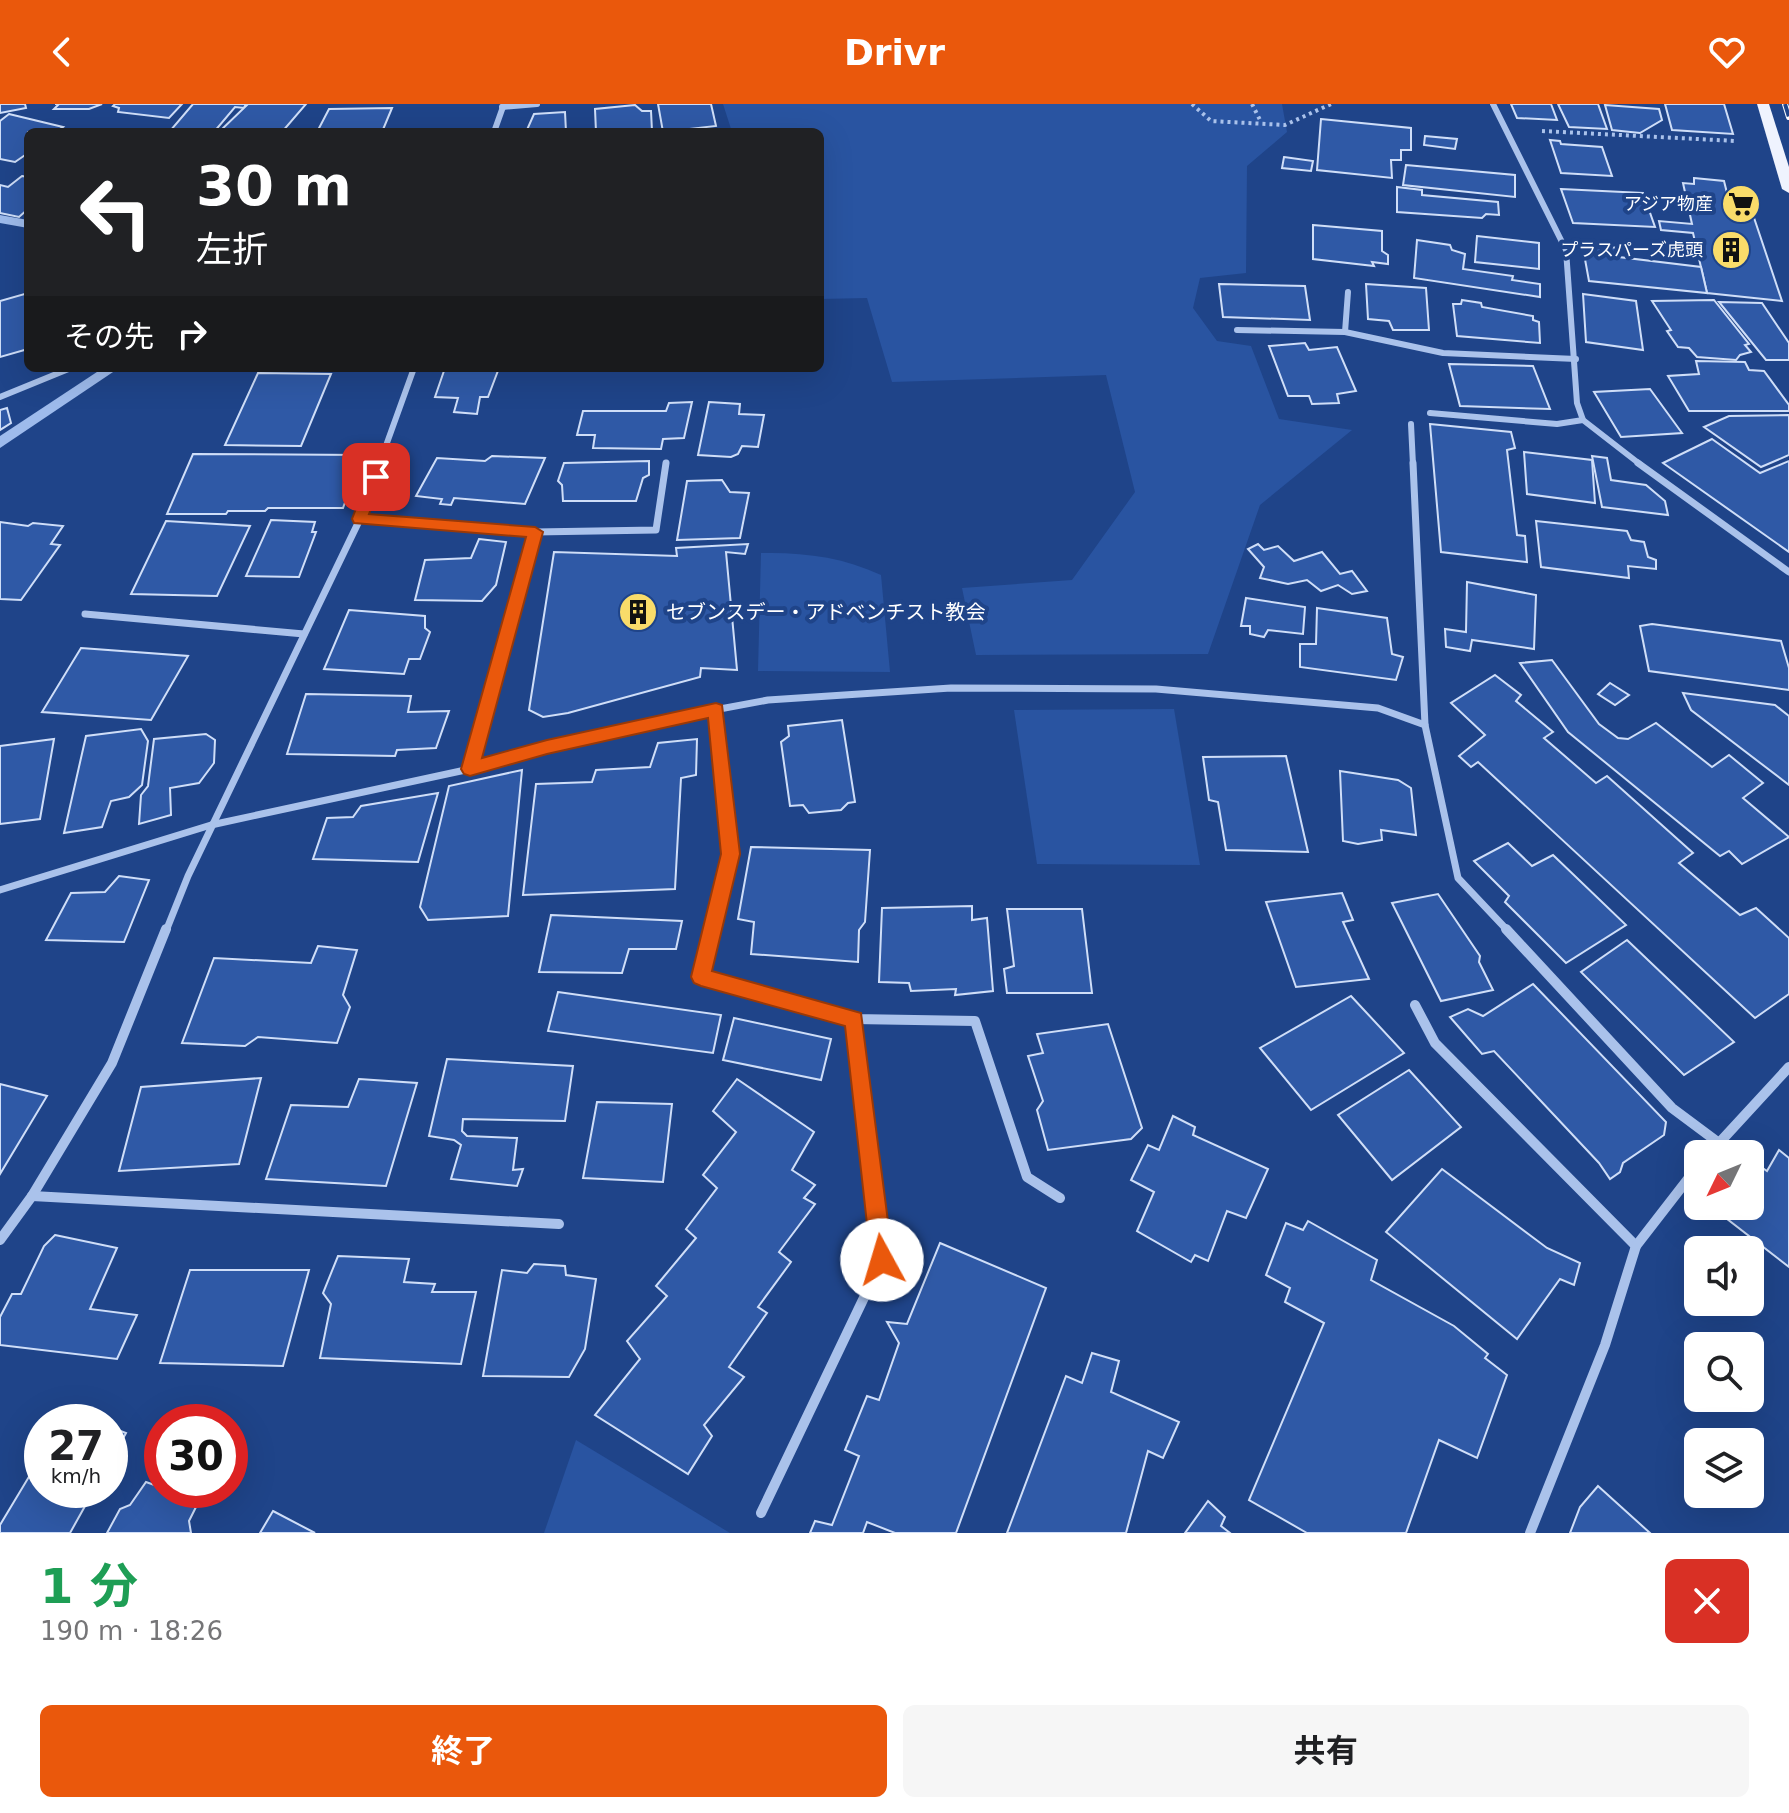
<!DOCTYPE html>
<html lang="ja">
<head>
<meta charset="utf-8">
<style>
  body { margin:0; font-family:"DejaVu Sans","Noto Sans JP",sans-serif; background:#f6f6f6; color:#202124; height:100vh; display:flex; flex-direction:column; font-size:30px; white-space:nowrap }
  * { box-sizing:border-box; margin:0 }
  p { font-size:26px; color:#757577 }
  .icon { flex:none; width:44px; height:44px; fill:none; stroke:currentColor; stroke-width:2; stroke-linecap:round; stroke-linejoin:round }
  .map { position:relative; height:1429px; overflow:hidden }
  .panel { display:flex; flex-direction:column; background:#fff; flex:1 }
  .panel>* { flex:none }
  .banner { position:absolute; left:24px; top:24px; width:800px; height:244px; border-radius:12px; box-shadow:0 8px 32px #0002; background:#202124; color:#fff; overflow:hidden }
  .needle { width:52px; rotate:227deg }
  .tools { position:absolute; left:1684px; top:1036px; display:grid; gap:16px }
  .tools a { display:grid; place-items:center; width:80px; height:80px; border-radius:12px; background:#fff; box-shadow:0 8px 32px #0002; font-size:40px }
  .speed { position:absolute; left:24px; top:1300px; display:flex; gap:16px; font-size:40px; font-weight:700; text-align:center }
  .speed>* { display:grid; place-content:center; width:104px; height:104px; border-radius:50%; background:#fff; box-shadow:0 8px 32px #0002; line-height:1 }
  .speed small { font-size:20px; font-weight:400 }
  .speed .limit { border:12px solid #d22; background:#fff; color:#111 }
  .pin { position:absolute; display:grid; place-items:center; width:68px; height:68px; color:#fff; margin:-34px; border-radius:16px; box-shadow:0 4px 12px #0006 }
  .me { position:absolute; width:88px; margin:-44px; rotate:354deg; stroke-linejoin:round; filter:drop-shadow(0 0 6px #0008) }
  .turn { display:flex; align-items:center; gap:28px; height:168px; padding:0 40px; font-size:36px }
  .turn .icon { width:104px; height:104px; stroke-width:2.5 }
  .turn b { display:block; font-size:56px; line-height:68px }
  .then { display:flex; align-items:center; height:76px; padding:0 40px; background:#0003; gap:16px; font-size:30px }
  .round { display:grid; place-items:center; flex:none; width:84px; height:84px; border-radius:12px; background:#f6f6f6 }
  .headline { display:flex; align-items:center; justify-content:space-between; height:136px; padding:0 40px }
  h1 { font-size:48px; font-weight:700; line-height:60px; color:#1e9e55 }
  .button { display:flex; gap:16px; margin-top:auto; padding:16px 40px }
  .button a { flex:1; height:92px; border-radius:12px; background:#ea580c; color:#fff; font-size:32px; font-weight:700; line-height:92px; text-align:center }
  .button a+a { background:#f6f6f6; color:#202124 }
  header { display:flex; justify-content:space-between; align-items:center; height:104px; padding:0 40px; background:#ea580c; color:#fff; font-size:36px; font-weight:700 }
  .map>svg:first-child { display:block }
  .green { fill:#2954a1 }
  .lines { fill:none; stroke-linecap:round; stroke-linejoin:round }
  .stream { fill:#9ebbec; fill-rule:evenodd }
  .building { fill:#2f59a6; stroke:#cfdef8; stroke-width:2 }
  .path { stroke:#aac2eb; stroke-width:4; stroke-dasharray:3 4; stroke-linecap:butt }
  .minor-far2 { stroke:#aac2eb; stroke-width:6 }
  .minor-far1 { stroke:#aac2eb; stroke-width:7 }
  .minor { stroke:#aac2eb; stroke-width:10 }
  .primary { fill:#eff3fe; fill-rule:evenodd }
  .rail-casing { stroke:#fff; stroke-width:6 }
  .rail { stroke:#1f4489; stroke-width:4; stroke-dasharray:13; stroke-linecap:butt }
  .route { fill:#ea580c; stroke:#983908; stroke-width:2 }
  .labels { text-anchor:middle; stroke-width:8; stroke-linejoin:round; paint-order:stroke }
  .far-poi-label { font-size:18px; fill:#fff; stroke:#1f4489; text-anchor:end }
  .poi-label { font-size:20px; fill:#fff; stroke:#1f4489; text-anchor:start }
</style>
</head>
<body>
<header><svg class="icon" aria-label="back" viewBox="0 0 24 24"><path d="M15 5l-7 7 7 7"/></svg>Drivr<svg class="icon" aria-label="heart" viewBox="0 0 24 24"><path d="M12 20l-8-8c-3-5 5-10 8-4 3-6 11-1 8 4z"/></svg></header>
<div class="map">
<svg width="1789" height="1429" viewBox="0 0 1789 1429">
  <rect width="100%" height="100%" fill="#1f4489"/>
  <g class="green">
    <polygon points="723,0 1282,0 1287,28 1247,62 1246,169 1200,174 1193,204 1217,237 1251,242 1279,315 1352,326 1260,401 1208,550 976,551 962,484 1072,476 1135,388 1106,271 892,278 867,194 820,195 820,28 732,28"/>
    <path d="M761,449C803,448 843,453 881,471L890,568L758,567Z"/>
    <polygon points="1174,605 1200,761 1037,760 1014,606"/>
    <polygon points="576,1336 730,1429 544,1429"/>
  </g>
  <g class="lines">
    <g class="stream">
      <polygon points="0,111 28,116 28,124 0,119"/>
      <polygon points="103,264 119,264 0,344 0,332"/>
    </g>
  </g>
  <g class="building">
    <polygon points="0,0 25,0 26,4 0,9"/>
    <polygon points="55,0 102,0 89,5 54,5 59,0"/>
    <polygon points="115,0 182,0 169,14 118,8 119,4 113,2"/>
    <polygon points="193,0 246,0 244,4 235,3 214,28 170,27"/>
    <polygon points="248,0 306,0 282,28 219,28"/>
    <polygon points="658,0 711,0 716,22 663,28"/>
    <polygon points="1511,0 1551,0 1557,16 1517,14"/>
    <polygon points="1558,0 1598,0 1607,25 1569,23"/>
    <polygon points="1665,0 1724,0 1733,30 1672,26"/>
    <polygon points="635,1 642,7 651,7 652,27 596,28 595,5"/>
    <polygon points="1605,1 1659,5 1662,16 1640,29 1612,26"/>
    <polygon points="392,4 382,28 317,28 329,5"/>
    <polygon points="565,8 566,28 526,28 534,10"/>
    <polygon points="9,10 63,23 56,28 28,28 28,49 15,58 0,55 0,17"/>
    <polygon points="1321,15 1411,24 1411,46 1401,46 1401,56 1391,56 1392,74 1317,66"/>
    <polygon points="1425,32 1457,35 1455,45 1424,41"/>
    <polygon points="1550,36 1560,37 1561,40 1602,43 1612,72 1561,69"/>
    <polygon points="1284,53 1313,57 1311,67 1282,64"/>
    <polygon points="1406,61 1515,71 1515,93 1403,81"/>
    <polygon points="22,72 28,73 28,105 19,113 0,109 0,81 8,83"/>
    <polygon points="1694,74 1724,77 1727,89 1746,90 1782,197 1707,189 1693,129 1661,126 1659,117 1692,120 1683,79 1694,80"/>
    <polygon points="1397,83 1422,86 1422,91 1498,98 1499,111 1486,110 1482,114 1397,108"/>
    <polygon points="1561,85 1643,89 1655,123 1573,119"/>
    <polygon points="1313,121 1382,127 1382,147 1388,151 1388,160 1372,158 1374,162 1313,155"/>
    <polygon points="1477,132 1539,139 1539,165 1475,158"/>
    <polygon points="1417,136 1450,141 1452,146 1465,150 1463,165 1513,172 1512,176 1540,180 1540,193 1414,174"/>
    <polygon points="1582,139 1617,144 1619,153 1701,163 1707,189 1589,177"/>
    <polygon points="1219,180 1305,182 1310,216 1223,213"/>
    <polygon points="1366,180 1426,184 1429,226 1393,226 1389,217 1368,215"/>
    <polygon points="28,189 28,245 0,253 0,197"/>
    <polygon points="1583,190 1636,197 1643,246 1586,238"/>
    <polygon points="1462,196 1481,199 1482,203 1533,212 1533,216 1539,218 1540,239 1457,232 1453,200 1461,200"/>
    <polygon points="1714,196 1749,240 1745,241 1751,248 1740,251 1736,256 1697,253 1689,244 1678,243 1667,227 1671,226 1652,197"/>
    <polygon points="1719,198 1762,199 1789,239 1789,256 1766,256"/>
    <polygon points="1305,239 1309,246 1337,243 1356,287 1337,290 1339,299 1312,300 1309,292 1288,292 1269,242"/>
    <polygon points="1696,257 1745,258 1749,266 1764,267 1789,301 1789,307 1689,307 1668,272 1699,270"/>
    <polygon points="1449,260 1533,262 1550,305 1460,302"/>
    <polygon points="445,264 499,264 488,293 480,293 477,310 454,308 458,294 435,293"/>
    <polygon points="258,269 331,270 301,342 225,341"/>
    <polygon points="1650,285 1682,329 1621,333 1594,288"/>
    <polygon points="692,298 684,334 663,335 661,345 593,344 595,331 577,331 583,307 666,307 669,299"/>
    <polygon points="709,298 740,300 739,310 764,311 758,343 742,342 738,350 731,353 698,351"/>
    <polygon points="7,304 11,319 0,326 0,306"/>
    <polygon points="1789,311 1789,351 1761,363 1704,323 1729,312"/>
    <polygon points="1430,320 1511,328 1515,344 1507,346 1517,431 1525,432 1527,458 1441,448"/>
    <polygon points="1712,335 1760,369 1789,357 1789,448 1663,359"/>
    <polygon points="1524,348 1592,356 1595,399 1527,390"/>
    <polygon points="193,350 362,351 343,404 268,404 265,407 228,407 226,410 167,410"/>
    <polygon points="492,352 545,354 525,400 454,394 451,401 440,400 442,395 416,392 437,354 485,357"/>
    <polygon points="1592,352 1607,354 1611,376 1646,381 1665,397 1668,411 1602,403"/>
    <polygon points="649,357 649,371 643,374 636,397 563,397 562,381 558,377 564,359"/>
    <polygon points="722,376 730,388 749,389 740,434 677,436 687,377"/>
    <polygon points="271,416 315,418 312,428 316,428 299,473 246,472"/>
    <polygon points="166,417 250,422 217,492 131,490"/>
    <polygon points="1536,417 1627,427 1631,436 1644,438 1648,453 1656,456 1656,465 1628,462 1629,474 1541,463"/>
    <polygon points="0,418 28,422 33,419 63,422 51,440 60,441 21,496 0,495"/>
    <polygon points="479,435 506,438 496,481 482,497 415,496 425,456 471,454"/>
    <polygon points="748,440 745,450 726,448 737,566 701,564 700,573 568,609 543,613 529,606 554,448 677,452 676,444"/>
    <polygon points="1258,440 1264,446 1278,442 1294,457 1322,448 1340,470 1352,467 1367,487 1352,490 1338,481 1321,487 1307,476 1288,480 1260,474 1264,463 1248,445"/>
    <polygon points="1467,478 1536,491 1534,545 1472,536 1470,547 1446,543 1445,525 1466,528"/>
    <polygon points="1246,494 1305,503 1303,530 1268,526 1264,533 1250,530 1250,522 1241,522"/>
    <polygon points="1317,504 1387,514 1392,550 1403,553 1396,576 1300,563 1300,540 1316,540"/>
    <polygon points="349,506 425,512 425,524 430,528 420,555 409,555 404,570 324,565"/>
    <polygon points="1652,520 1781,537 1789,564 1789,586 1649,567 1640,522"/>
    <polygon points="81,544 188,552 151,616 42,608"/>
    <polygon points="1552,556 1599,620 1618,634 1628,635 1656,619 1712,663 1729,651 1763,679 1743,694 1789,733 1742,760 1729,747 1720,752 1568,628 1520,559"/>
    <polygon points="1495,571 1521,591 1516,597 1553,628 1544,634 1596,679 1607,672 1693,749 1679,759 1740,811 1756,804 1789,834 1789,890 1755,914 1478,658 1471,663 1459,652 1485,631 1451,599"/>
    <polygon points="1610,579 1629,591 1615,601 1598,590"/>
    <polygon points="1683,589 1775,601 1789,612 1789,681 1691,606"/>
    <polygon points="306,590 411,592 408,608 449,607 436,644 397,646 395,652 287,650"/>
    <polygon points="842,616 855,698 848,699 841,706 809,709 803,701 790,702 781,638 789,632 788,622"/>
    <polygon points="141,625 148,637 142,681 129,693 111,697 102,723 64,729 86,632"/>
    <polygon points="206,630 215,636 214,659 199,679 170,684 171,711 139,720 141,691 148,682 154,635"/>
    <polygon points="54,635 40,715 0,720 0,642"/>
    <polygon points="697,635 696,671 681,674 675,785 523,791 536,680 592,678 596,666 650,663 658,639"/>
    <polygon points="1286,652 1308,748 1226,746 1218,698 1209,696 1203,653"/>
    <polygon points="522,666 508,812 428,816 420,803 449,682"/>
    <polygon points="1340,667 1398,676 1411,684 1416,731 1381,726 1382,736 1358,740 1343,737"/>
    <polygon points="438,689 418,758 313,755 327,714 353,713 361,702"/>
    <polygon points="1508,739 1532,762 1553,751 1626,821 1566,859 1505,798 1509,792 1474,757"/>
    <polygon points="751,743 870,746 865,818 859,826 858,858 751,850 754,818 738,815"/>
    <polygon points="119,772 149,776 124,838 46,836 71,789 105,788"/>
    <polygon points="1342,789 1353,816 1343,818 1369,875 1296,883 1266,798"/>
    <polygon points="1438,790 1480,852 1479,858 1493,886 1441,897 1392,799"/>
    <polygon points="972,802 972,816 987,814 993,887 955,891 956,885 911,887 909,879 879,878 882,804"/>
    <polygon points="1007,805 1082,805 1092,889 1007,889 1004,865 1014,862"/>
    <polygon points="551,811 682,817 676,845 629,845 622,869 539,868"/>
    <polygon points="1627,836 1734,938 1684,971 1581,868"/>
    <polygon points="318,842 357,846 343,891 350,903 337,939 258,933 245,942 182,939 214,854 311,859"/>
    <polygon points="1533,880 1666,1018 1664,1031 1623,1059 1620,1068 1610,1075 1599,1059 1494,947 1482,950 1450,913 1468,905 1483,912"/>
    <polygon points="558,888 721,911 713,949 548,927"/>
    <polygon points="1351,892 1404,949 1311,1006 1260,944"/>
    <polygon points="734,914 831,935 821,976 723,956"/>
    <polygon points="1108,920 1142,1024 1131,1035 1048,1046 1037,1006 1043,997 1028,952 1043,949 1037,930"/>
    <polygon points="447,955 573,962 565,1017 463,1015 462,1027 467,1032 517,1034 513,1066 523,1065 517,1082 451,1075 461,1041 454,1036 429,1032"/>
    <polygon points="1409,966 1461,1023 1392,1076 1338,1011"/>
    <polygon points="261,974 239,1060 119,1067 141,983"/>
    <polygon points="359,975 417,979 386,1082 266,1075 291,1001 348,1003"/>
    <polygon points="737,975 814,1028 792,1066 815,1081 804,1094 815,1100 779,1148 791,1158 758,1203 767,1209 729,1263 744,1273 704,1321 712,1332 688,1370 595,1311 640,1255 627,1237 667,1192 656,1182 696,1134 686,1125 717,1084 703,1071 736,1028 713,1007"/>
    <polygon points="0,980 47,992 0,1070"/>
    <polygon points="597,998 672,1000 663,1078 583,1074"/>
    <polygon points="1173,1012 1195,1023 1193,1031 1268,1065 1246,1114 1227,1107 1208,1157 1195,1151 1191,1158 1137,1127 1154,1088 1131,1076 1148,1041 1159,1046"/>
    <polygon points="1779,1046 1789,1054 1789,1163 1722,1111 1729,1102 1750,1102 1750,1073 1758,1061 1767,1067"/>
    <polygon points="1442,1065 1547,1144 1580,1159 1574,1181 1560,1175 1517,1235 1386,1128"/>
    <polygon points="1308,1117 1377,1156 1371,1176 1454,1222 1488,1250 1485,1254 1507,1271 1477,1354 1439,1336 1406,1429 1307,1429 1249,1396 1324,1219 1285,1198 1290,1184 1266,1171 1286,1119 1303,1126"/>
    <polygon points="55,1131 117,1144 90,1205 137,1211 117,1255 0,1241 0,1213 12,1190 21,1190 44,1142"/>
    <polygon points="940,1139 1046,1184 956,1429 895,1429 867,1418 863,1429 810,1429 815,1417 832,1421 859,1352 845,1346 867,1292 879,1296 899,1239 887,1218 907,1220"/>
    <polygon points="338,1152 409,1155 404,1178 435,1180 432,1188 476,1188 461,1260 320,1254 331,1200 323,1189"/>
    <polygon points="534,1160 565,1162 566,1171 596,1175 585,1245 569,1273 483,1272 502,1166 527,1169"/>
    <polygon points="190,1166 309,1166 283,1262 160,1259"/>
    <polygon points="1092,1249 1119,1257 1111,1288 1179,1318 1163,1354 1148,1347 1126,1429 1007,1429 1066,1272 1082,1279"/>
    <polygon points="68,1308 96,1318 61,1318"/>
    <polygon points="110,1323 126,1329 110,1358"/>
    <polygon points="42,1351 42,1386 94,1386 70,1429 0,1429 0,1421"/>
    <polygon points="146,1378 199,1397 189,1417 191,1429 107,1429 120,1405 130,1401"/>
    <polygon points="1598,1382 1650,1429 1570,1429 1580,1403"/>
    <polygon points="1208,1397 1225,1413 1221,1422 1230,1429 1185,1429"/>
    <polygon points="273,1407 315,1429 260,1429"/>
  </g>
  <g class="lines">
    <g class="path">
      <polyline points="1192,0 1211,17 1285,21 1331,0"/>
      <polyline points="1252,0 1261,18"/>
      <polyline points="1542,27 1736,37"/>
    </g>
    <g class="minor-far2">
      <polyline points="1493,0 1566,146 1577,299 1583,316 1641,361"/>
      <polyline points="502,3 537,0"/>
      <polyline points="494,28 504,0"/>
      <polyline points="1237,226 1345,228 1443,249 1576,255"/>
      <polyline points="1345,228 1348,188"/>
      <polyline points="0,293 71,264"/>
      <polyline points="1430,309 1557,320 1583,316"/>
      <polyline points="1411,320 1413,361"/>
      <polyline points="379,361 414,264"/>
    </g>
    <g class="minor-far1">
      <polyline points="1413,359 1425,621 1458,774 1508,827"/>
      <polyline points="1638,359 1789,468"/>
      <polyline points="360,415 535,428 656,426 666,359"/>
      <polyline points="85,510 304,530"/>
      <polyline points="470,665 535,428"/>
      <polyline points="0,786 211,721 470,665 666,615 768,596 951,584 1156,585 1378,604 1425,621"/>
      <polyline points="166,827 188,772 360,415 380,359"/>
      <polyline points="712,827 730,750 716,606"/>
    </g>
    <g class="minor">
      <polyline points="712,825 701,873 854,915 975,917 1027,1073 1060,1094"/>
      <polyline points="1506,825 1672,1004 1719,1039"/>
      <polyline points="1415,901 1435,939 1636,1142"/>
      <polyline points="1709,1050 1789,963"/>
      <polyline points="32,1092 559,1120"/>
      <polyline points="0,1136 32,1092 112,959 166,825"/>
      <polyline points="761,1409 882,1156 854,915"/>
      <polyline points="1530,1429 1605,1241 1636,1142 1698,1062"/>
    </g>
    <polygon class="primary" points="1757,0 1769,0 1789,63 1789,89 1782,85"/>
    <defs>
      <polyline id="rail" points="1785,0 1789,13"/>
    </defs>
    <use href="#rail" class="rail-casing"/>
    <use href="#rail" class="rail"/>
  </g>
  <polygon class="route" points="376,368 383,373 369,410 535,423 543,428 482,654 547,636 716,599 722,601 740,750 712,867 861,909 893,1156 890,1163 882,1167 874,1163 871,1156 845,922 701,882 694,879 691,873 721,750 708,614 547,650 470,672 464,670 461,665 526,433 354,419 352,415 368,373"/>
  <defs>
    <symbol id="supermarket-disc" viewBox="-11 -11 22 22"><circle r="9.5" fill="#f9dc6a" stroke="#1f4489"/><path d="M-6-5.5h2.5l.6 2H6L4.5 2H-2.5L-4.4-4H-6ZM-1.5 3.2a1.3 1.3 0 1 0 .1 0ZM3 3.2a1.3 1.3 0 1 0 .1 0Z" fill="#111"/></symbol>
    <symbol id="building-disc" viewBox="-11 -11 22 22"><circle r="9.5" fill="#f9dc6a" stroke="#1f4489"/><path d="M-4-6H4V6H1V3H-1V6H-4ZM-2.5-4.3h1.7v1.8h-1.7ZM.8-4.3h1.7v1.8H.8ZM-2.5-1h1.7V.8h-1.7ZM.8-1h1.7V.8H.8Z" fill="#111"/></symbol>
  </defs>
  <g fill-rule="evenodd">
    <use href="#supermarket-disc" x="1719" y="78" width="44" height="44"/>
    <use href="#building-disc" x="1709" y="124" width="44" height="44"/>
    <use href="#building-disc" x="616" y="486" width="44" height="44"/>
  </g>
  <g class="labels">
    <g class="far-poi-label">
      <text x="1713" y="106">アジア物産</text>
      <text x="1703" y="152">プラスパーズ虎頭</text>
    </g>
    <g class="poi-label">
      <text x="666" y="515">セブンスデー・アドベンチスト教会</text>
    </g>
  </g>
</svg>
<div class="tools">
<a><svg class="needle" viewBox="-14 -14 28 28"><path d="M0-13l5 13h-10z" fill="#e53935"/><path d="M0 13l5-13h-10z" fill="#757577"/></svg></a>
<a><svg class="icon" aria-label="sound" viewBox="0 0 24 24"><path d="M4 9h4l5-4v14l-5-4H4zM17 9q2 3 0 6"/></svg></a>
<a><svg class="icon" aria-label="search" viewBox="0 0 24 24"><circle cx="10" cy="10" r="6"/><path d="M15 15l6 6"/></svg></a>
<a><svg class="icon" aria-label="layers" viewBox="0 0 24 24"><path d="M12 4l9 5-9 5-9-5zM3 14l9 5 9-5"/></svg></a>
</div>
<div class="speed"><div>27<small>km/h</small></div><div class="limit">30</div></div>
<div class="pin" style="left:376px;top:373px;background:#d93025"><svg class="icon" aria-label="arrive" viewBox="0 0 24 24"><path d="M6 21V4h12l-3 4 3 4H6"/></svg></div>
<svg class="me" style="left:882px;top:1156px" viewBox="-20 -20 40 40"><circle r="19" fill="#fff"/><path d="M0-13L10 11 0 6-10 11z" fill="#ea580c"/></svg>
<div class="banner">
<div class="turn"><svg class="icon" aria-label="left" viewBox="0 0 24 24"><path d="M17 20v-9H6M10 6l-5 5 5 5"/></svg><div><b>30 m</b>左折</div></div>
<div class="then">その先<svg class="icon" aria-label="right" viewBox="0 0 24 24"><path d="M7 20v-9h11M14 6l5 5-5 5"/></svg></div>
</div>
</div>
<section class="panel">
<div class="headline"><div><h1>1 分</h1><p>190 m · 18:26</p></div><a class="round" style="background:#d93025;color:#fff"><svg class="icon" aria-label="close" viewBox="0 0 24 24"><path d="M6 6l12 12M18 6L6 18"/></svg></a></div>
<div class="button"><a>終了</a><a>共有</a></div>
</section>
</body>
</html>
